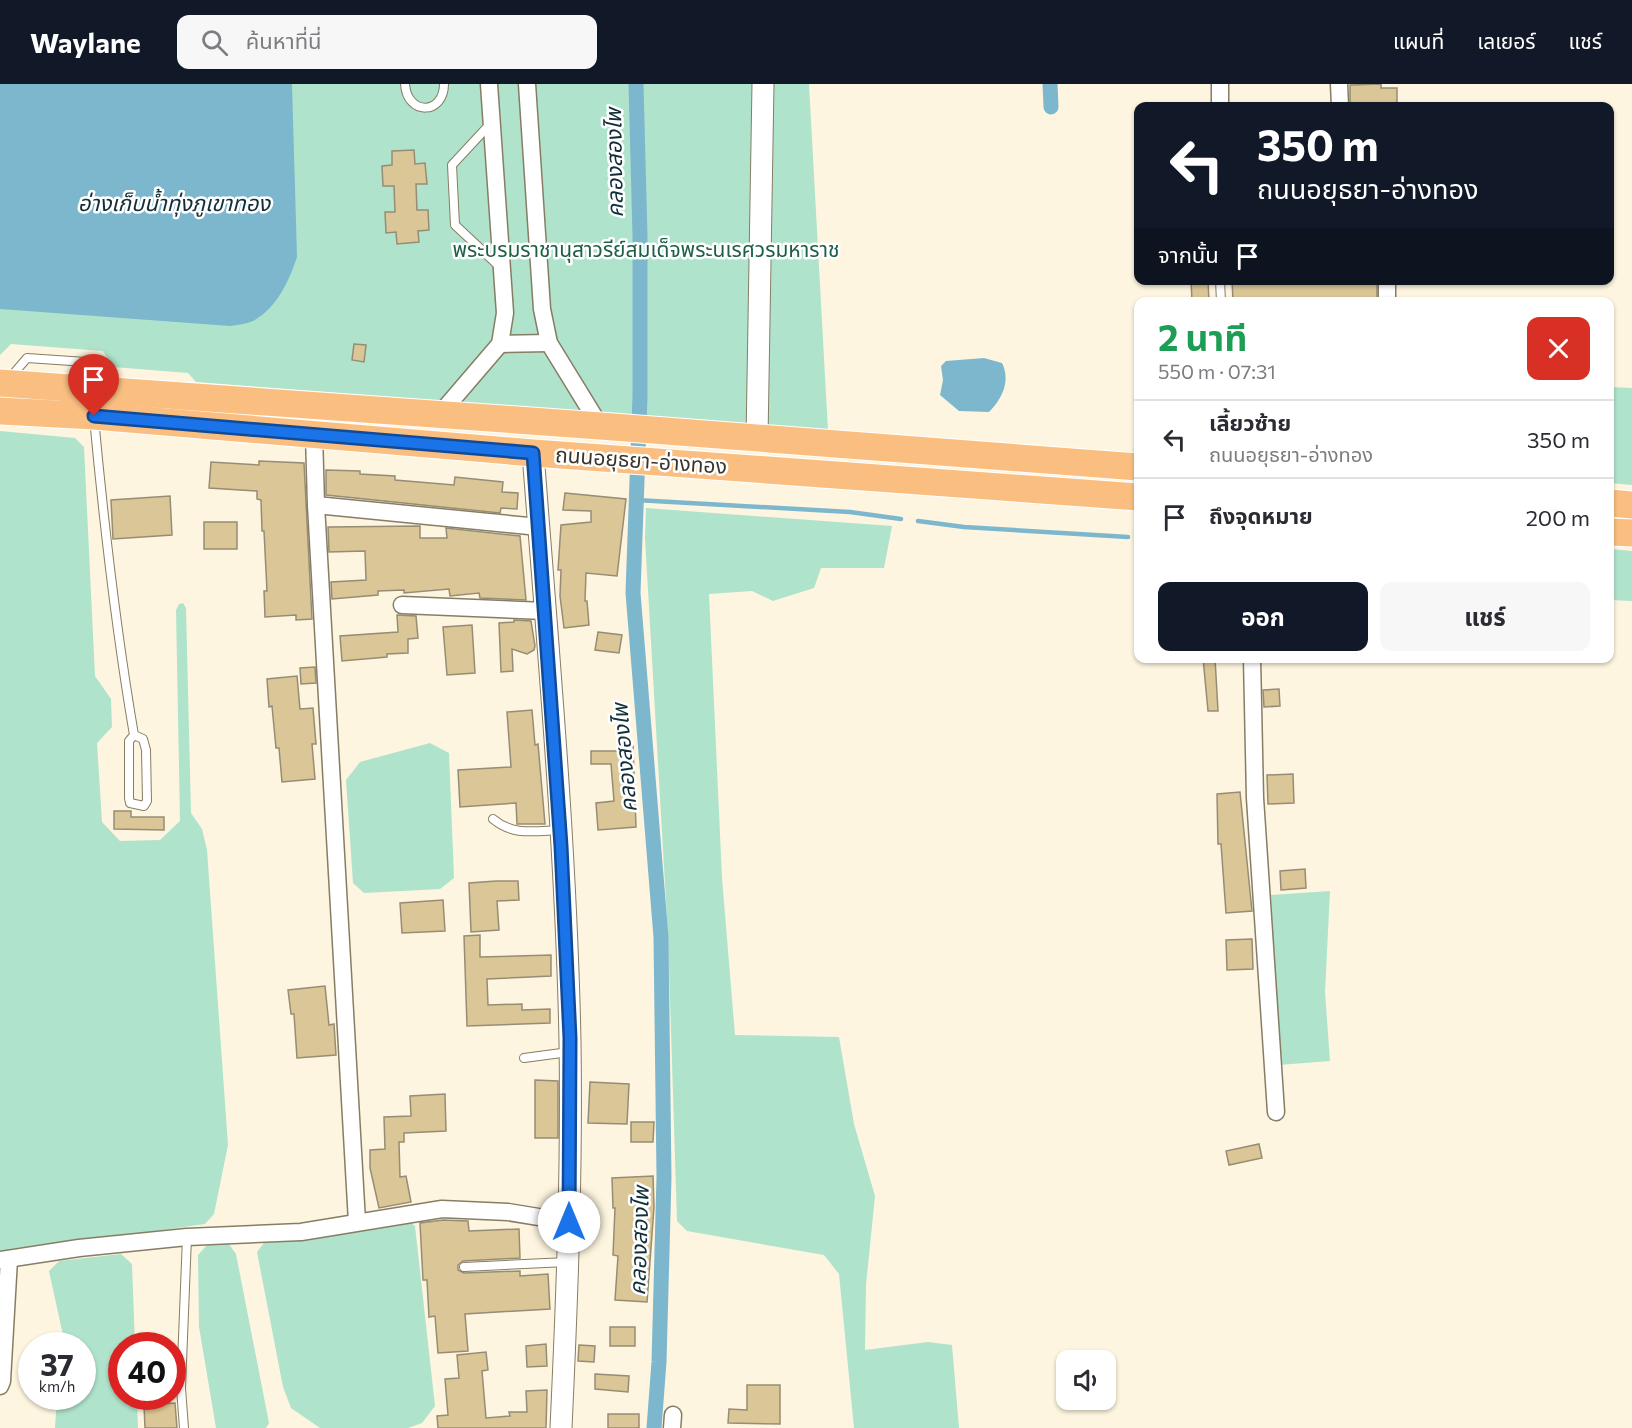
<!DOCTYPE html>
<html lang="th">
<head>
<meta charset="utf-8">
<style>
  body { margin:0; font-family:Commissioner,"Noto Sans Thai",sans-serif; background:#f7f7f7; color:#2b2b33; height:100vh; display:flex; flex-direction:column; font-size:22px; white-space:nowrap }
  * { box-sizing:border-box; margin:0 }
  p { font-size:20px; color:#7c7c81 }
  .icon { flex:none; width:33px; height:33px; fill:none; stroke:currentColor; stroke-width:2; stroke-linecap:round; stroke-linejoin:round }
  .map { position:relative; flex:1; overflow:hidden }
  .panel { position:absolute; left:1134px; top:213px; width:480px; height:366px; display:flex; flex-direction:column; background:#fff; border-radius:12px; box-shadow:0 2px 4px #0004 }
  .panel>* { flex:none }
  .top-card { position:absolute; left:1134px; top:18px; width:480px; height:183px; border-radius:12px; box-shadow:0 2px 4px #0004; background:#111827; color:#fff; overflow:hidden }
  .controls { position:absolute; left:1056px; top:1266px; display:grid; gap:12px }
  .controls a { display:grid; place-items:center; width:60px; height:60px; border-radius:12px; background:#fff; box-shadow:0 2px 4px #0004; font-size:30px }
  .speed { position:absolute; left:18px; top:1248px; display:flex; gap:12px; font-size:30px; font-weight:700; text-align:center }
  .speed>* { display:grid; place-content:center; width:78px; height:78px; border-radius:50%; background:#fff; box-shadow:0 2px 4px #0004; line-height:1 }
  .speed small { font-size:15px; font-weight:400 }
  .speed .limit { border:9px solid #d22; background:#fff; color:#111 }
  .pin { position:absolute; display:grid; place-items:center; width:51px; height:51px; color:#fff; margin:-62px -26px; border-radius:50% 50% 50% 0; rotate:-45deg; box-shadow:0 0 6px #0007 }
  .pin .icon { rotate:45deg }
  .me { position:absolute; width:66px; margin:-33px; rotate:0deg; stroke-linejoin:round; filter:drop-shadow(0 0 4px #0008) }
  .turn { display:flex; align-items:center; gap:21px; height:126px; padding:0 24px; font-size:27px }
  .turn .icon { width:78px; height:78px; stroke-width:2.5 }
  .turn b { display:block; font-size:42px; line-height:51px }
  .then { display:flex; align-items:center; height:57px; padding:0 24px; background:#0003; gap:12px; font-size:22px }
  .round { display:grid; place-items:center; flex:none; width:63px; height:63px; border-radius:12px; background:#f7f7f7 }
  .summary { display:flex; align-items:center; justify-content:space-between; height:102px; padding:0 24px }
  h1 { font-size:36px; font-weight:700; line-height:45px; color:#1e9e55 }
  .action { display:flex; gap:12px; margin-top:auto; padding:12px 24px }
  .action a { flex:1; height:69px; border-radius:12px; background:#111827; color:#fff; font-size:24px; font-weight:700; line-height:69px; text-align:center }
  .action a+a { background:#f7f7f7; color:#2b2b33 }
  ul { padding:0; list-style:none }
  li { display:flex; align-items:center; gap:18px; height:78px; padding:0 24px; border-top:2px solid #e1e1e2 }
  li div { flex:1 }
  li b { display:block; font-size:22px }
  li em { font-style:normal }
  header { display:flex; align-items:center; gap:36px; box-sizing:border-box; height:84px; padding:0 30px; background:#111827; color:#fff }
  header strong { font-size:28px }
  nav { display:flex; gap:33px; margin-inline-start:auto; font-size:21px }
  .search { width:420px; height:54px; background:#f7f7f7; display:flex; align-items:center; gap:15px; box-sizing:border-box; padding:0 21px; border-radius:12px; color:#7c7c81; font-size:22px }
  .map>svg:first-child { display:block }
  .green { fill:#b0e3cc }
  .water { fill:#7db7cd }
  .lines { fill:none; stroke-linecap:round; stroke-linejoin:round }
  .stream { stroke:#7db7cd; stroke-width:4.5 }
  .canal { stroke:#7db7cd; stroke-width:15 }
  .building { fill:#dac696; stroke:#978d75; stroke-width:1.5 }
  .service-casing { stroke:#877d65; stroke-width:10 }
  .minor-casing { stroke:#877d65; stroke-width:19 }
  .tertiary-casing { stroke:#877d65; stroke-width:23 }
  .primary-casing { stroke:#fff; stroke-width:29 }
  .service { stroke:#fff; stroke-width:8 }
  .minor { stroke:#fff; stroke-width:16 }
  .tertiary { stroke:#fff; stroke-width:21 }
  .primary { stroke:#fabf80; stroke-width:27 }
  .route-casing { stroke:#114b97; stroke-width:15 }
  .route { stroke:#1a73e8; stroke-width:10 }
  .labels { text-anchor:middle; stroke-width:5; stroke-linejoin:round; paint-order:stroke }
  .park-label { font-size:21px; fill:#1d5f47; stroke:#fff }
  .street-label { font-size:21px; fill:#39352a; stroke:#fff }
  .water-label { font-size:22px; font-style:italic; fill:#122f39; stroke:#fff }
</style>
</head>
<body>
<header>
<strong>Waylane</strong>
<div class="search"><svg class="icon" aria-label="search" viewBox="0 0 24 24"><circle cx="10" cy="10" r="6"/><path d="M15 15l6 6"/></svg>ค้นหาที่นี่</div>
<nav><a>แผนที่</a><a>เลเยอร์</a><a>แชร์</a></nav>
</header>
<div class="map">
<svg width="1632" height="1344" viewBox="0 0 1632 1344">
  <rect width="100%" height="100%" fill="#fdf5df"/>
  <g class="green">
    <polygon points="0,0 809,0 828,347 196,298 188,289 113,283 103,267 11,260 0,271"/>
    <polygon points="1610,303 1632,304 1632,401 1610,399"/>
    <polygon points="0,347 75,354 84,363 95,592 111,615 112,643 97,659 102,738 120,757 160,756 180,737 176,526 179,520 183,519 186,524 191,729 202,745 207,766 228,1061 214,1130 205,1140 0,1169"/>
    <polygon points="646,424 892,442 884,484 821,484 814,504 773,517 752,507 709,510 722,794 735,951 839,953 854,1040 875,1112 866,1201 865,1266 928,1258 952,1261 959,1344 854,1344 839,1190 824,1171 687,1147 677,1137 668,852 645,454"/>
    <polygon points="1610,465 1632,467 1632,517 1610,516"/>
    <polygon points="430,659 449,669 454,794 440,805 364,809 353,799 346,696 360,678"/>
    <polygon points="1330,807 1325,908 1330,977 1279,981 1271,811"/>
    <polygon points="409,1137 415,1142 435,1322 422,1339 408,1344 320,1344 291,1324 283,1303 257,1168 266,1156"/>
    <polygon points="229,1160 236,1170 269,1339 266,1344 216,1344 199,1243 198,1171 207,1161"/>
    <polygon points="121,1170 132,1180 135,1261 122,1262 122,1312 137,1313 138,1344 55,1344 57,1313 82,1312 82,1262 63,1261 64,1256 49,1187 59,1177"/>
  </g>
  <g class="water">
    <path d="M0,0H292L297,173C289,197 277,224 253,237C246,240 237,241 230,242L0,225Z"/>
    <path d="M984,274L1002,279C1011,297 1002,315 989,328L959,327L940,311L943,296L941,282L946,277Z"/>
  </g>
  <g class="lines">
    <g class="stream">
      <polyline points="636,416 850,428 901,435"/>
      <polyline points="918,437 964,443 1128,453"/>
    </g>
    <g class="canal">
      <polyline points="636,0 640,152 640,312 633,509 661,853 664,1093 659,1278 654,1344"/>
      <polyline points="1050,0 1051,23"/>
    </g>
  </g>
  <g class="building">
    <polygon points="1381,0 1381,4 1397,4 1397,22 1350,22 1350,1"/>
    <polygon points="414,66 415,80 425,79 427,100 416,100 417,126 428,126 429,146 418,147 419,158 397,160 396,148 386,149 385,128 395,128 394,102 383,102 382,82 392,81 392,67"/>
    <polygon points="1191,196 1208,196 1209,218 1192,218"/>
    <polygon points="1232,196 1377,196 1377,218 1233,218"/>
    <polygon points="354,260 366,261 364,278 352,276"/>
    <polygon points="259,377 304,379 312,535 296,536 296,531 265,533 264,507 267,507 264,447 262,447 261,416 257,415 257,407 209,404 211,378 259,381"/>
    <polygon points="326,386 360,387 360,390 395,392 395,396 454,401 455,393 503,398 502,408 518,409 517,425 501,424 500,429 326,411"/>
    <polygon points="565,409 626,415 617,492 586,489 585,517 587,517 589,541 564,544 560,512 561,486 558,486 561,441 591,438 591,427 563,426"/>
    <polygon points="170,412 172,451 113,455 111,416"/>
    <rect x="204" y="438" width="33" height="27"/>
    <polygon points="420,442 420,454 447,454 446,444 520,452 526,516 480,514 479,509 450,512 449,505 404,509 404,506 378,507 378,511 332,515 331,498 366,496 365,467 329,468 328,443"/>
    <polygon points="397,531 416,532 418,554 408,555 408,569 387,570 387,573 342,577 340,552 398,548"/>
    <polygon points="514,536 531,537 535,562 534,566 527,570 512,565 513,587 501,588 499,539 514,538"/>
    <polygon points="472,541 475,589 447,591 443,543"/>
    <polygon points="598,548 622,551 619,569 595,566"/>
    <polygon points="1203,574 1215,574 1218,627 1208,627"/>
    <polygon points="315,583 316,599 301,600 300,584"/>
    <polygon points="297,592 300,625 313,624 316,660 312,660 315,695 282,698 279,664 276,664 272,622 269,623 267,595"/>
    <polygon points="1279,605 1280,622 1264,623 1263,606"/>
    <polygon points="532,626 535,661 538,660 545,740 517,740 516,719 460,723 458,686 511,683 507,628"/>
    <polygon points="633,662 636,743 598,746 596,719 614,717 611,680 591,680 591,667 620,667 620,663"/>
    <polygon points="1293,690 1294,719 1268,720 1267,691"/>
    <polygon points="1240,708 1252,827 1226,829 1221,760 1218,760 1217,710"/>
    <polygon points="114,727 131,727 131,733 164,733 164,746 114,745"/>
    <polygon points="1305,785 1306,804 1281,806 1280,787"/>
    <polygon points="496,797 518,797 519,816 497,817 499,846 471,848 469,799"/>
    <polygon points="443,816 445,847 402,849 400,819"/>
    <polygon points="480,851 480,873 551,871 551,892 487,895 488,921 522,920 522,926 550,925 550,939 467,942 464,852"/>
    <polygon points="1252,855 1253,885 1227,886 1226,856"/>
    <polygon points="325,902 329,941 334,940 336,971 297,974 294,930 291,930 288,906"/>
    <polygon points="535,996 558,997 558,1054 535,1054"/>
    <polygon points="590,998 629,1000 627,1040 588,1039"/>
    <polygon points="445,1010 446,1047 404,1049 404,1058 399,1058 400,1093 406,1092 411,1118 379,1124 370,1084 370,1066 385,1065 384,1033 411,1032 410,1012"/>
    <polygon points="631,1038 654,1038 653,1058 631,1058"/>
    <polygon points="1259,1060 1262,1074 1229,1081 1226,1067"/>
    <polygon points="653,1092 654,1123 647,1218 615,1216 618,1172 613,1171 615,1124 613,1124 612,1094"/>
    <polygon points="443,1136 468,1137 469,1147 519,1145 520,1174 463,1177 458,1181 458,1186 464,1189 520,1187 520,1192 548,1190 550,1225 465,1230 468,1267 438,1269 435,1232 429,1233 427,1196 423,1196 420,1139"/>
    <rect x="610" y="1243" width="25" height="19"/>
    <polygon points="546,1260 547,1282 527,1283 526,1262"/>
    <polygon points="579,1261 595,1262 594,1278 578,1277"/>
    <polygon points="486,1268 488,1286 482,1287 486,1334 510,1332 509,1328 527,1328 526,1307 547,1306 546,1344 438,1344 437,1332 448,1331 445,1295 459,1294 457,1271"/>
    <polygon points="595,1290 629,1292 628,1308 595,1305"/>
    <polygon points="747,1301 780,1301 780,1340 728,1339 729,1325 747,1326"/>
    <polygon points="175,1319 177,1344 145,1344 144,1321"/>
    <rect x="608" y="1330" width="31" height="14"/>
  </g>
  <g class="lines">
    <defs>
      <g id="service">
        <path d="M405,0C407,32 444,31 444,0"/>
        <polyline points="491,39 452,81 455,141 500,183"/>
        <polyline points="1220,196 1221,218"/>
        <polyline points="9,295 27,274 86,278 99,301"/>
        <path d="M94,334C104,441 116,546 134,651L129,657V714L130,719L144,722L147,717L146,666L143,655L134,651"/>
        <path d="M493,735C513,752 534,747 560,746"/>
        <polyline points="524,974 569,968"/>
        <polyline points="464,1183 567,1178"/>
        <polyline points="184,1344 181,1304 187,1153"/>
      </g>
      <g id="minor">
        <polyline points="527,0 542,225 549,259 600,342"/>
        <polyline points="1220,0 1220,22"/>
        <polyline points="1339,0 1340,22"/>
        <polyline points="1387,196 1387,218"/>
        <polyline points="500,260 549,259"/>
        <polyline points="440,330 500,260 505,229 489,0"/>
        <polyline points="314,350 316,421 357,1138"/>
        <polyline points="316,421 539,443"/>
        <polyline points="402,521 545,527"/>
        <polyline points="1252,574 1255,714 1276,1028"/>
        <polyline points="0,1176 79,1164 187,1153 301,1148 442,1125 508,1128 569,1138"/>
        <polyline points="0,1302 2,1297 9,1175"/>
        <polyline points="672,1344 673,1331"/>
      </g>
      <g id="tertiary">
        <polyline points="757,355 763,0"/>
        <path d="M533,369C548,565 566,761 570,957C572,1086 567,1215 561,1344"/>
      </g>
      <g id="primary">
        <polyline points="0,299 600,342 1138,383"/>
        <polyline points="0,327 94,332 533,369 1138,413"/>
        <polyline points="1610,419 1632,421"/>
        <polyline points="1610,448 1632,449"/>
      </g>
    </defs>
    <use href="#service" class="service-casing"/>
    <use href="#minor" class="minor-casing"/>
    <use href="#tertiary" class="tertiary-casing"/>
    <use href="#primary" class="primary-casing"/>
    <use href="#service" class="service"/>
    <use href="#minor" class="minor"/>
    <use href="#tertiary" class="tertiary"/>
    <use href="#primary" class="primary"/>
  </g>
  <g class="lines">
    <defs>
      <polyline id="route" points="94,332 533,369 561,762 570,954 569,1138"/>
    </defs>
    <use href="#route" class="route-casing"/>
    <use href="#route" class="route"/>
  </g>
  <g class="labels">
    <g class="park-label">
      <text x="646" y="173">พระบรมราชานุสาวรีย์สมเด็จพระนเรศวรมหาราช</text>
    </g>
    <g class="street-label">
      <text transform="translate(641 377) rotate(4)" y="7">ถนนอยุธยา-อ่างทอง</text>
    </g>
    <g class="water-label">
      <text transform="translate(614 79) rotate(-91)" y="8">คลองสองไพ</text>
      <text x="174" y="127">อ่างเก็บน้ำทุ่งภูเขาทอง</text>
      <text transform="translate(624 674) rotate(-95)" y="8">คลองสองไพ</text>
      <text transform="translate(639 1157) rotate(-88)" y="8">คลองสองไพ</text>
    </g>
  </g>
</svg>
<div class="controls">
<a><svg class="icon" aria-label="sound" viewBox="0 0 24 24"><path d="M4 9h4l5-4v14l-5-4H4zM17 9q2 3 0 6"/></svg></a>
</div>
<div class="speed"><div>37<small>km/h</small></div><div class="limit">40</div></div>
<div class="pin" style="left:94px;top:332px;background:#d93025"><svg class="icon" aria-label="arrive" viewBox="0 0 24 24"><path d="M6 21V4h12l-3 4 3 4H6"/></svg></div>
<svg class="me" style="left:569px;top:1138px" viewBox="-20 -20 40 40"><circle r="19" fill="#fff"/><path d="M0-13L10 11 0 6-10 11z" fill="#1a73e8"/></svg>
<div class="top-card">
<div class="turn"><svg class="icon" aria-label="left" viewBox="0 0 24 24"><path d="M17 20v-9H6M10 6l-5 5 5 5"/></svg><div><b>350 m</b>ถนนอยุธยา-อ่างทอง</div></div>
<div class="then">จากนั้น<svg class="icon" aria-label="arrive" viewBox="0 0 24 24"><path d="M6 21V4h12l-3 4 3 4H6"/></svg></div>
</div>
<section class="panel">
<div class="summary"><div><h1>2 นาที</h1><p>550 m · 07:31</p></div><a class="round" style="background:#d93025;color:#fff"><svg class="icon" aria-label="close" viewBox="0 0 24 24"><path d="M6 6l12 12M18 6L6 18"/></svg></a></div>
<ul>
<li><svg class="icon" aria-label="left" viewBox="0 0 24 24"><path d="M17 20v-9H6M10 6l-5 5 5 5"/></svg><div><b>เลี้ยวซ้าย</b><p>ถนนอยุธยา-อ่างทอง</p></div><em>350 m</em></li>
<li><svg class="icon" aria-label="arrive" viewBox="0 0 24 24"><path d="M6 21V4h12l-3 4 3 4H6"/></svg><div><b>ถึงจุดหมาย</b></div><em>200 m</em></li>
</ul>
<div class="action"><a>ออก</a><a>แชร์</a></div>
</section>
</div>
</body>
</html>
